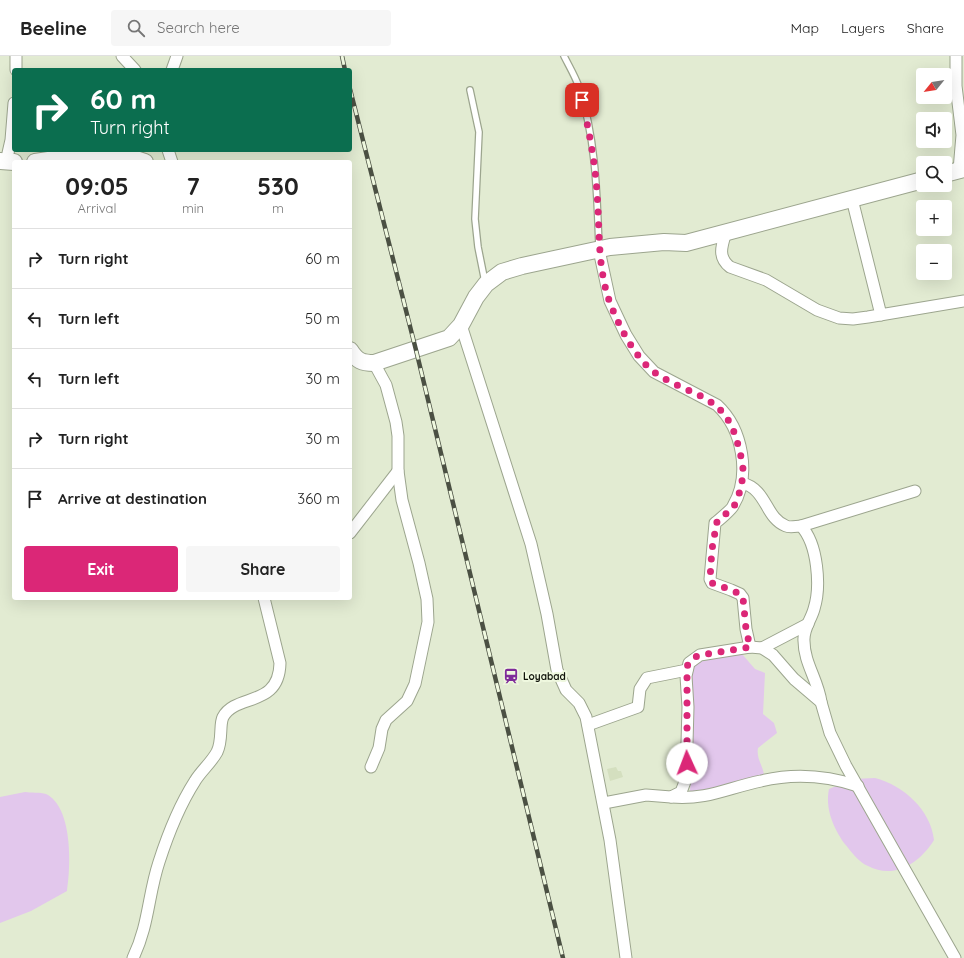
<!DOCTYPE html>
<html lang="en">
<head>
<meta charset="utf-8">
<style>
  body { margin:0; font-family:Quicksand,sans-serif; background:#f6f6f6; color:#222; height:100vh; display:flex; flex-direction:column; font-size:15px; white-space:nowrap }
  * { box-sizing:border-box; margin:0 }
  p { font-size:13px; color:#767676 }
  .icon { flex:none; width:22px; height:22px; fill:none; stroke:currentColor; stroke-width:2; stroke-linecap:round; stroke-linejoin:round }
  .map { position:relative; flex:1; overflow:hidden }
  .panel { position:absolute; left:12px; top:104px; width:340px; height:440px; display:flex; flex-direction:column; background:#fff; border-radius:4px; box-shadow:0 4px 16px #0002 }
  .panel>* { flex:none }
  .guide { position:absolute; left:12px; top:12px; width:340px; height:84px; border-radius:4px; box-shadow:0 4px 16px #0002; background:#0b6e4f; color:#fff; overflow:hidden }
  .needle { width:26px; rotate:240deg }
  .fabs { position:absolute; left:916px; top:12px; display:grid; gap:8px }
  .fabs a { display:grid; place-items:center; width:36px; height:36px; border-radius:4px; background:#fff; box-shadow:0 4px 16px #0002; font-size:20px }
  .pin { position:absolute; display:grid; place-items:center; width:34px; height:34px; color:#fff; margin:-17px; border-radius:8px; box-shadow:0 2px 6px #0006 }
  .me { position:absolute; width:44px; margin:-22px; rotate:358deg; stroke-linejoin:round; filter:drop-shadow(0 0 3px #0008) }
  .turn { display:flex; align-items:center; gap:14px; height:84px; padding:0 12px; font-size:18px }
  .turn .icon { width:52px; height:52px; stroke-width:2.5 }
  .turn b { display:block; font-size:28px; line-height:34px }
  .eta { display:flex; justify-content:space-evenly; align-items:center; height:68px; text-align:center }
  .eta b { font-size:24px; font-weight:800; line-height:28px }
  .button { display:flex; gap:8px; margin-top:auto; padding:8px 12px }
  .button a { flex:1; height:46px; border-radius:4px; background:#db2777; color:#fff; font-size:16px; font-weight:800; line-height:46px; text-align:center }
  .button a+a { background:#f6f6f6; color:#222 }
  ul { padding:0; list-style:none }
  li { display:flex; align-items:center; gap:12px; height:60px; padding:0 12px; border-top:1px solid #e0e0e0 }
  li div { flex:1 }
  li b { display:block; font-size:15px }
  li em { font-style:normal }
  header { display:flex; align-items:center; gap:24px; box-sizing:border-box; height:56px; padding:0 20px; background:#fff; border-bottom:1px solid #e0e0e0 }
  header strong { font-size:19px }
  nav { display:flex; gap:22px; margin-inline-start:auto; font-size:14px }
  .search { width:280px; height:36px; background:#f6f6f6; display:flex; align-items:center; gap:10px; box-sizing:border-box; padding:0 14px; border-radius:4px; color:#767676; font-size:15px }
  .map>svg:first-child { display:block }
  .built { fill:#d4dfbf }
  .green { fill:#e2c7ec }
  .lines { fill:none; stroke-linecap:round; stroke-linejoin:round }
  .lane-casing { stroke:#9ca58e; stroke-width:8 }
  .street-casing { stroke:#9ca58e; stroke-width:13 }
  .secondary-casing { stroke:#9ca58e; stroke-width:18 }
  .lane { stroke:#fff; stroke-width:5.5 }
  .street { stroke:#fff; stroke-width:11 }
  .secondary { stroke:#fff; stroke-width:16 }
  .rail-casing { stroke:#4b5043; stroke-width:4.5 }
  .rail { stroke:#eff8df; stroke-width:3; stroke-dasharray:9; stroke-linecap:butt }
  .route { stroke:#db2777; stroke-width:7; stroke-dasharray:0 12.6 }
  .labels { text-anchor:middle; stroke-width:4; stroke-linejoin:round; paint-order:stroke }
  .poi-label { font-size:10px; font-weight:bold; fill:#10130b; stroke:#eff8df; text-anchor:start }
</style>
</head>
<body>
<header>
<strong>Beeline</strong>
<div class="search"><svg class="icon" aria-label="search" viewBox="0 0 24 24"><circle cx="10" cy="10" r="6"/><path d="M15 15l6 6"/></svg>Search here</div>
<nav><a>Map</a><a>Layers</a><a>Share</a></nav>
</header>
<div class="map">
<svg width="964" height="902" viewBox="0 0 964 902">
  <rect width="100%" height="100%" fill="#e2ebd2"/>
  <polygon class="built" points="616,711 618,715 621,715 623,721 610,725 607,713"/>
  <g class="green">
    <path d="M742,598L755,613L765,617L763,658L774,667L777,677L758,692C756,704 764,710 764,721L690,738L693,638L688,613L702,605Z"/>
    <path d="M875,722C903,729 931,754 934,784C920,807 894,824 868,810C858,806 851,795 844,787C833,771 825,752 829,733L853,723Z"/>
    <path d="M25,736C31,737 40,736 46,738C73,751 71,811 67,835L31,855L0,867V741Z"/>
  </g>
  <g class="lines">
    <defs>
      <g id="lane">
        <path d="M564,0C569,10 575,20 579,31C596,83 597,138 599,192"/>
        <polyline points="470,34 479,76 475,163 478,191 485,226"/>
      </g>
      <g id="street">
        <polyline points="122,0 135,14"/>
        <polyline points="956,0 956,30 962,79 959,114"/>
        <polyline points="16,14 16,0"/>
        <polyline points="172,14 177,0"/>
        <polyline points="168,94 172,106"/>
        <polyline points="6,106 11,84 14,47"/>
        <polyline points="852,143 881,259"/>
        <path d="M726,176C722,189 717,201 730,211L766,224L817,254L839,262L853,263L868,261L964,245"/>
        <path d="M599,194L610,245L626,279L639,300L654,316L717,349C743,373 751,420 733,450C732,453 718,465 715,467L710,523L712,527L731,534L740,538L743,542L746,573L750,591"/>
        <polyline points="461,269 531,488 547,558 557,614 566,634 579,647 586,661 610,784 626,902"/>
        <path d="M742,427C767,433 765,462 786,470C790,472 797,470 801,470C818,488 821,531 814,553C811,564 803,573 804,585C804,607 818,624 821,646"/>
        <polyline points="801,470 915,435"/>
        <polyline points="350,477 398,415"/>
        <polyline points="762,592 808,568"/>
        <polyline points="588,669 638,651 640,633 647,622 687,614"/>
        <polyline points="371,711 379,692 382,673 386,664 407,645 415,628 428,566 427,543 419,507 402,444 398,415 398,380 396,366 386,329 374,307"/>
        <path d="M671,741C708,744 727,732 761,725C794,717 825,719 858,730"/>
        <polyline points="604,747 646,739 671,741 681,736 686,723 688,651 686,620 689,607 700,599 750,591 762,592 773,599 794,623 821,646 830,677 846,710 955,902"/>
        <path d="M133,902C149,869 148,839 159,806C168,778 179,750 195,725C201,715 211,707 217,696C223,684 219,669 223,661C236,637 279,652 280,607L264,542"/>
      </g>
      <g id="secondary">
        <polyline points="0,105 14,106"/>
        <polyline points="35,106 103,96 121,98 145,106"/>
        <polyline points="945,118 964,113"/>
        <path d="M350,294C357,305 362,307 374,307L449,282L461,269L476,241L486,228L502,216L522,210L610,191L664,186L686,187L923,124"/>
      </g>
    </defs>
    <use href="#lane" class="lane-casing"/>
    <use href="#street" class="street-casing"/>
    <use href="#secondary" class="secondary-casing"/>
    <use href="#lane" class="lane"/>
    <use href="#street" class="street"/>
    <use href="#secondary" class="secondary"/>
    <defs>
      <g id="rail">
        <polyline points="342,0 345,14"/>
        <polyline points="350,33 416,294 563,902"/>
      </g>
    </defs>
    <use href="#rail" class="rail-casing"/>
    <use href="#rail" class="rail"/>
  </g>
  <g class="lines">
    <path class="route" d="M582,44C589,75 595,105 597,137C600,174 597,211 610,247C618,268 635,302 654,316C691,342 725,336 738,389C741,401 745,413 742,425C741,432 737,447 732,453C725,459 717,463 714,472L715,482L712,492L710,523L712,527L731,534L740,538L743,542L746,573L750,591L700,599L695,601L687,610V707"/>
  </g>
  <defs>
    <symbol id="station-bare" viewBox="-9 -9 18 18"><path d="M-3-6H3Q5-6 5-4V2Q5 4 3 4L4.5 6H3L1.5 4h-3L-3 6H-4.5L-3 4Q-5 4-5 2V-4Q-5-6-3-6ZM-3.5-4v3h7v-3ZM-3.5 1v1.5H-2V1ZM2 1v1.5H3.5V1Z" fill="#7f2b9a" stroke="#eff8df" stroke-width="2.5" paint-order="stroke"/></symbol>
  </defs>
  <g fill-rule="evenodd">
    <use href="#station-bare" x="500" y="609" width="22" height="22"/>
  </g>
  <g class="labels">
    <g class="poi-label">
      <text x="523" y="624">Loyabad</text>
    </g>
  </g>
</svg>
<div class="fabs">
<a><svg class="needle" viewBox="-14 -14 28 28"><path d="M0-13l5 13h-10z" fill="#e53935"/><path d="M0 13l5-13h-10z" fill="#767676"/></svg></a>
<a><svg class="icon" aria-label="sound" viewBox="0 0 24 24"><path d="M4 9h4l5-4v14l-5-4H4zM17 9q2 3 0 6"/></svg></a>
<a><svg class="icon" aria-label="search" viewBox="0 0 24 24"><circle cx="10" cy="10" r="6"/><path d="M15 15l6 6"/></svg></a>
<a>+</a>
<a>−</a>
</div>
<div class="pin" style="left:582px;top:44px;background:#d93025"><svg class="icon" aria-label="arrive" viewBox="0 0 24 24"><path d="M6 21V4h12l-3 4 3 4H6"/></svg></div>
<svg class="me" style="left:687px;top:707px" viewBox="-20 -20 40 40"><circle r="19" fill="#fff"/><path d="M0-13L10 11 0 6-10 11z" fill="#db2777"/></svg>
<div class="guide">
<div class="turn"><svg class="icon" aria-label="right" viewBox="0 0 24 24"><path d="M7 20v-9h11M14 6l5 5-5 5"/></svg><div><b>60 m</b>Turn right</div></div>
</div>
<section class="panel">
<div class="eta">
<div><b>09:05</b><p>Arrival</p></div>
<div><b>7</b><p>min</p></div>
<div><b>530</b><p>m</p></div>
</div>
<ul>
<li><svg class="icon" aria-label="right" viewBox="0 0 24 24"><path d="M7 20v-9h11M14 6l5 5-5 5"/></svg><div><b>Turn right</b></div><em>60 m</em></li>
<li><svg class="icon" aria-label="left" viewBox="0 0 24 24"><path d="M17 20v-9H6M10 6l-5 5 5 5"/></svg><div><b>Turn left</b></div><em>50 m</em></li>
<li><svg class="icon" aria-label="left" viewBox="0 0 24 24"><path d="M17 20v-9H6M10 6l-5 5 5 5"/></svg><div><b>Turn left</b></div><em>30 m</em></li>
<li><svg class="icon" aria-label="right" viewBox="0 0 24 24"><path d="M7 20v-9h11M14 6l5 5-5 5"/></svg><div><b>Turn right</b></div><em>30 m</em></li>
<li><svg class="icon" aria-label="arrive" viewBox="0 0 24 24"><path d="M6 21V4h12l-3 4 3 4H6"/></svg><div><b>Arrive at destination</b></div><em>360 m</em></li>
</ul>
<div class="button"><a>Exit</a><a>Share</a></div>
</section>
</div>
</body>
</html>
